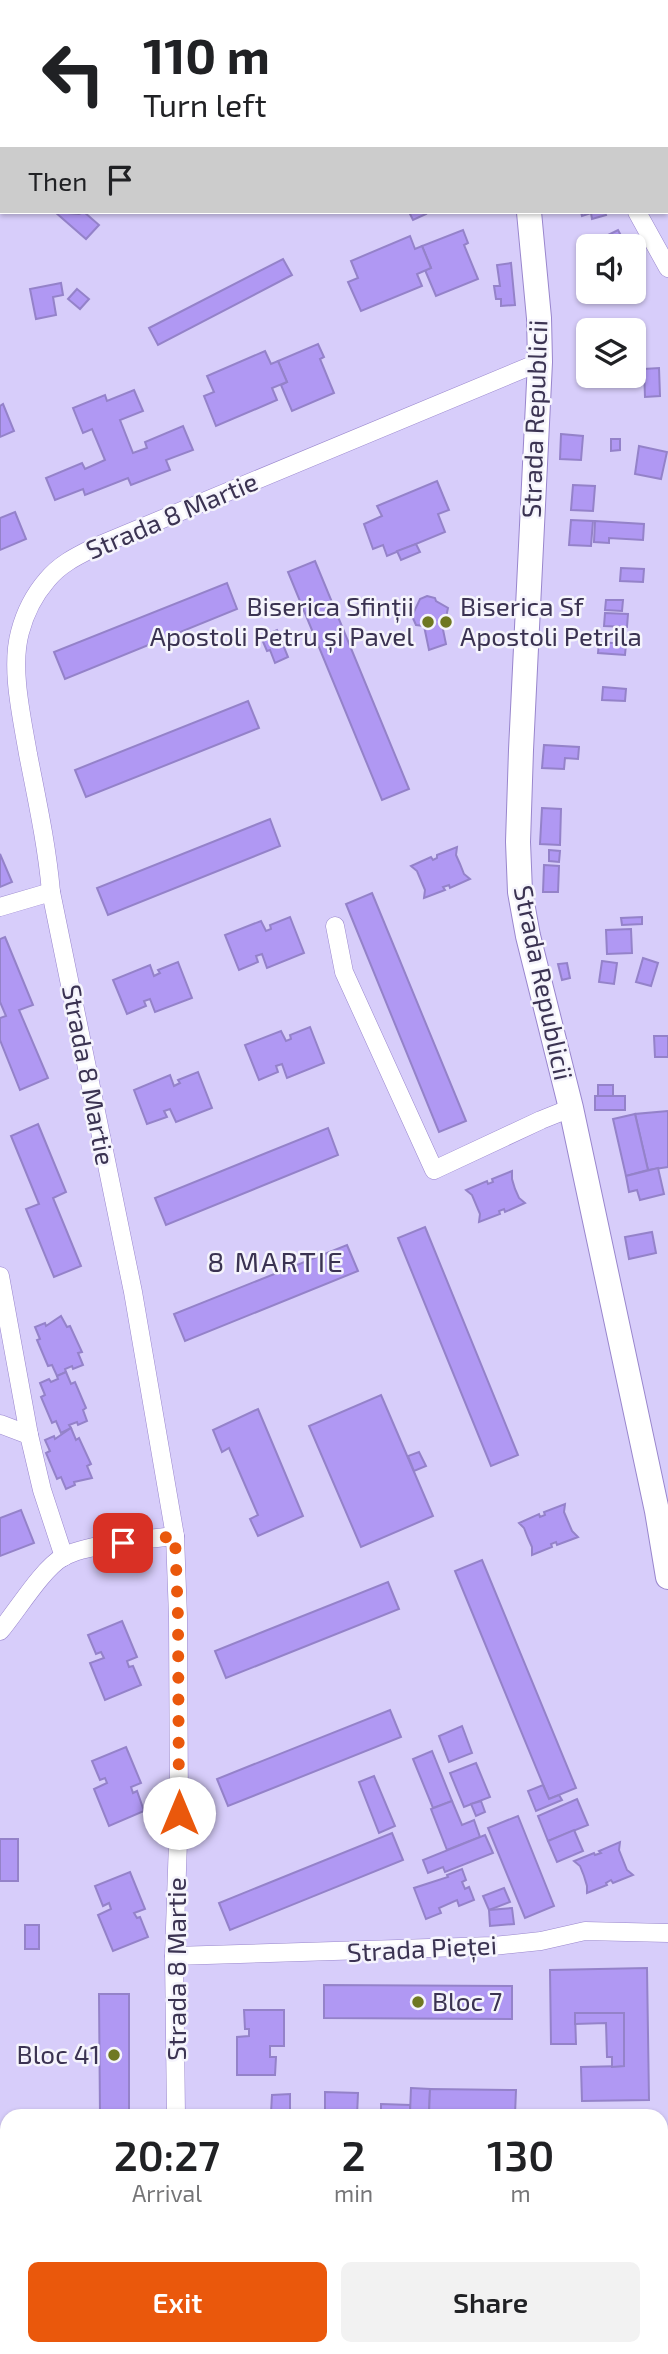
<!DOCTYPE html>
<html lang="en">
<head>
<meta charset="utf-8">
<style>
  body { margin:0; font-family:"Exo 2",sans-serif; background:#f2f2f2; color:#202124; height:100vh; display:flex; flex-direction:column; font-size:26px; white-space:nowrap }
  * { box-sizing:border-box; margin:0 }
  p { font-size:23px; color:#757577 }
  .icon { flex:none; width:38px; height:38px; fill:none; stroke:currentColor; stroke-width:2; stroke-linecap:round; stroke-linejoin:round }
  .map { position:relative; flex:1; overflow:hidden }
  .details { position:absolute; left:0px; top:2109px; width:668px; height:247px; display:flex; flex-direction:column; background:#fff; border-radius:21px 21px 0 0; box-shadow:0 2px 5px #0004 }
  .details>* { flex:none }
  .guide { position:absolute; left:0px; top:0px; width:668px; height:214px; box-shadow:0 2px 5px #0004; background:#fff; color:#202124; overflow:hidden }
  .buttons { position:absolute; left:576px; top:234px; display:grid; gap:14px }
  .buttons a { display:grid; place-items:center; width:70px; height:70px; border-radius:10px; background:#fff; box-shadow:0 2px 5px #0004; font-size:35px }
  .pin { position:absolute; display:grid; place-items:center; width:60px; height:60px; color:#fff; margin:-30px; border-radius:14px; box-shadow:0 4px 10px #0006 }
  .me { position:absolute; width:77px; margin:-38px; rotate:0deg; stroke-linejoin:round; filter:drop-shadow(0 0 5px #0008) }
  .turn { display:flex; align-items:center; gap:24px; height:147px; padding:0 28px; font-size:32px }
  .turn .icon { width:91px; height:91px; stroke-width:2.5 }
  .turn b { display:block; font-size:49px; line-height:60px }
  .then { display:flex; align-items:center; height:66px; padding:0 28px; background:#0003; gap:14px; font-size:26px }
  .eta { display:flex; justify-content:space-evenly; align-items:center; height:119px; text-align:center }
  .eta b { font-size:42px; font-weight:600; line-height:49px }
  .cta { display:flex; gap:14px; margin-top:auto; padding:14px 28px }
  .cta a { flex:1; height:80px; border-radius:10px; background:#ea580c; color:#fff; font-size:28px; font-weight:600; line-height:80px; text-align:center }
  .cta a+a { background:#f2f2f2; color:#202124 }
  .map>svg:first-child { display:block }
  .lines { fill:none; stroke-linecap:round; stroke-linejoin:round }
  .stream { stroke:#de6298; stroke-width:5 }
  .river { stroke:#de6298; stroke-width:30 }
  .building { fill:#b098f3; stroke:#9482c9; stroke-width:2 }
  .minor-casing { stroke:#9986cd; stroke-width:19 }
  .secondary-casing { stroke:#9986cd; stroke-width:26 }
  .minor { stroke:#fff; stroke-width:18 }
  .secondary { stroke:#fff; stroke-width:24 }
  .route { stroke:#ea580c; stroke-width:12; stroke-dasharray:0 21.6 }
  .poi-dot { fill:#6f7822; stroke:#f5f4fc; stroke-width:2.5 }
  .labels { text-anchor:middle; stroke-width:5; stroke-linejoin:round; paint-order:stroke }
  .street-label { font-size:26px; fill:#3b3352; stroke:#f5f4fc }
  .poi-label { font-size:26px; fill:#3b3352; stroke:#f5f4fc; text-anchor:end }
  .neighbourhood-label { font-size:28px; letter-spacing:2px; fill:#3b3352; stroke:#f5f4fc }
</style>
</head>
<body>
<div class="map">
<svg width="668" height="2354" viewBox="0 0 668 2354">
  <rect width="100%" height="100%" fill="#d7cdfa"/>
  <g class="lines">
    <g class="stream">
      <polyline points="365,0 374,2"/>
      <polyline points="593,2 598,0"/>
    </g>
    <g class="river">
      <polyline points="641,0 641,2"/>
      <polyline points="667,78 668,81"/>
    </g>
  </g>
  <g class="building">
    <polygon points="55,212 79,214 84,212 99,225 86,239"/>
    <polygon points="409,212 425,212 426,214 413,220"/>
    <polygon points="581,212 605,212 606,215 592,219 591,213 582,216"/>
    <polygon points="463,230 468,243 464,245 478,279 436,296 425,270 431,268 422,246"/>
    <polygon points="618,230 626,245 622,247 614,247 608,235"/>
    <polygon points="410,236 415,249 422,246 431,268 417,274 422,286 361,311 348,282 358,278 351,261"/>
    <polygon points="283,259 292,275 158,345 149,328"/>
    <polygon points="511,263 515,305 501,306 501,299 496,299 494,286 500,286 497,265"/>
    <polygon points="61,283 63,295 53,297 56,315 36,319 30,289"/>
    <polygon points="77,289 89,299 80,309 68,299"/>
    <polygon points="615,319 625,320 624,329 615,329"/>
    <polygon points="584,324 598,324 598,329 602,329 602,331 588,331 588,348 583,348"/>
    <polygon points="318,344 324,357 320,359 334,393 292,411 281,385 287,382 278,361"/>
    <polygon points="265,351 271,364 278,361 287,382 272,388 277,400 216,426 204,396 214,392 207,376"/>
    <polygon points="659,368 660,396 645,397 644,369"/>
    <polygon points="600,376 624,376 624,385 600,386"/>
    <polygon points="134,390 143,411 120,420 133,453 147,448 145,442 183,426 193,450 166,460 170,470 131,485 128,478 85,495 83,489 55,500 46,478 82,463 85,469 105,460 92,429 83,433 73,408 105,395 107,401"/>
    <polygon points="3,404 14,431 0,437 0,406"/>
    <polygon points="561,434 583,436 581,460 560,459"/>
    <polygon points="611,439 620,439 620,450 611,451"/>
    <polygon points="639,446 667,452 661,479 635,474"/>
    <polygon points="437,481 449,510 438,514 445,532 387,556 383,545 373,549 364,524 382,516 377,506"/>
    <polygon points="573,485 595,486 593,511 571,510"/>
    <polygon points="15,512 26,539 0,550 0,518"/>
    <polygon points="571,520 593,521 591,546 569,545"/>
    <polygon points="595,521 644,524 643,540 609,538 609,543 594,542"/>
    <polygon points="416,544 420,552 401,560 397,551"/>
    <polygon points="315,561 409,789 382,800 288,572"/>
    <polygon points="621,568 644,569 643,582 620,581"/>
    <polygon points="227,583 237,609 65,679 54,652"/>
    <polygon points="427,596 435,598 436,601 448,608 446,617 441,620 446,644 429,650 424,626 416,625 412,616 420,599"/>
    <polygon points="606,600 623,600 622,611 605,610"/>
    <polygon points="605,613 628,614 627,627 604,626"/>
    <polygon points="277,630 288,657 275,663 270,650 267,651 261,637"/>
    <polygon points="599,642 626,644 625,655 598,653"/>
    <polygon points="603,687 626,689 625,701 602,700"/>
    <polygon points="248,701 259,728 86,797 75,770"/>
    <polygon points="544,745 579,747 578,759 565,758 564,769 542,768"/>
    <polygon points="542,808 561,809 560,845 540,844"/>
    <polygon points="270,819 280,846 108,915 97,888"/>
    <polygon points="457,847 456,855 460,864 464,874 470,879 450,888 449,885 443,887 445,890 424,898 425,890 417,871 411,866 431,857 433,860 437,858 437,855"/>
    <polygon points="549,850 560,851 559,862 549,861"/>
    <polygon points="0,854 12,882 0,887"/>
    <polygon points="544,865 559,866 558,892 543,892"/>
    <polygon points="372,893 466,1121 439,1132 346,904"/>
    <polygon points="290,917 304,953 267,968 262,954 256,956 258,962 239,970 225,935 261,921 266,931 271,929 270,925"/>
    <polygon points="642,917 642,924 622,925 621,918"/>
    <polygon points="631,929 632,953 607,954 606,930"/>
    <polygon points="5,937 33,1005 19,1010 48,1078 20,1090 0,1040 0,1018 6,1016 0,1002 0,939"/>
    <polygon points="643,958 658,963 651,986 636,982"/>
    <polygon points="602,961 617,963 614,984 599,982"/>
    <polygon points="178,962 192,998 155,1012 150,999 144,1001 146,1006 127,1014 113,980 150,965 154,976 160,973 158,970"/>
    <polygon points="567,963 570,978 562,980 558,964"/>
    <polygon points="310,1027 324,1063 287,1078 282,1064 276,1066 278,1072 259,1080 245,1045 281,1031 286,1041 291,1039 290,1035"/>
    <polygon points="654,1036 668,1036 668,1057 655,1057"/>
    <polygon points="198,1072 212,1108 176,1122 170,1109 164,1111 167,1117 147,1124 134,1090 170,1075 174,1086 180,1083 178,1080"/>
    <rect x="598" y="1085" width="15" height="11"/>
    <rect x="595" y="1096" width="30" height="14"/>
    <polygon points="668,1111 668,1167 648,1170 635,1114"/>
    <polygon points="635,1114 648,1170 626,1176 613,1119"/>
    <polygon points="38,1124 66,1192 53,1198 81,1266 54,1277 26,1209 39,1204 11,1136"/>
    <polygon points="328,1128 338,1155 166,1225 155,1198"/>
    <polygon points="658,1168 664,1194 640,1200 637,1190 629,1192 626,1176"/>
    <polygon points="512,1171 512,1179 515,1189 519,1198 525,1203 505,1212 504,1209 499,1211 500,1214 479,1222 480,1214 472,1195 466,1190 487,1181 488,1184 493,1182 492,1179"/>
    <polygon points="425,1227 518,1455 491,1466 398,1238"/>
    <polygon points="652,1232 656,1253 629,1259 625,1237"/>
    <polygon points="347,1245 358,1271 185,1341 174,1314"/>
    <polygon points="61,1316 67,1327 70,1326 82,1352 78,1353 83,1365 73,1369 72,1366 65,1369 66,1372 57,1376 52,1365 48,1366 37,1340 40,1339 35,1327 45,1323 46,1326"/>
    <polygon points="66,1372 71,1384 75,1382 86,1408 83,1410 87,1421 78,1425 77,1422 69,1425 71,1428 61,1433 56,1421 52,1423 41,1397 45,1395 40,1383 49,1379 51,1382 58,1379 57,1376"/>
    <polygon points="381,1395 433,1516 361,1547 309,1426"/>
    <polygon points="258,1409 303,1516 258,1536 250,1519 258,1515 229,1448 222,1452 213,1430"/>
    <polygon points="71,1428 76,1440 79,1438 91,1464 87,1466 92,1478 74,1482 75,1485 66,1489 61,1477 57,1479 46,1453 50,1451 45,1440 54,1436 55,1439"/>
    <polygon points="419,1452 426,1466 414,1471 408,1456"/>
    <polygon points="565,1504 564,1512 572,1531 578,1537 557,1545 556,1542 551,1544 552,1547 532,1555 532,1547 528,1538 524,1528 519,1523 539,1514 540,1517 545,1515 544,1512"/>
    <polygon points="21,1510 34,1543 0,1556 0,1518"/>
    <polygon points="482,1560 576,1788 549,1799 455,1571"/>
    <polygon points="388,1582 399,1609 226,1678 215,1651"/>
    <polygon points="122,1621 137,1657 127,1661 129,1667 133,1666 141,1685 105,1700 90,1663 104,1658 101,1652 96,1654 88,1635"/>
    <polygon points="390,1710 401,1737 228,1806 217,1779"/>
    <polygon points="462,1726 472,1753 449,1762 439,1736"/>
    <polygon points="126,1747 141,1783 131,1787 133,1793 137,1791 144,1811 109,1826 94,1789 107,1783 105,1778 100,1780 92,1761"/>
    <polygon points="432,1751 452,1801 433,1808 413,1759"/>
    <polygon points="476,1763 490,1797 464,1807 450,1773"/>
    <polygon points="374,1776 395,1826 379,1833 359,1782"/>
    <polygon points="543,1785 549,1799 559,1795 562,1800 536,1811 528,1791"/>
    <polygon points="577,1799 588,1825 548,1841 538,1816"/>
    <polygon points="452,1801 462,1825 474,1820 480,1837 447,1850 431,1809"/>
    <polygon points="481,1801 485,1812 476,1816 471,1804"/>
    <polygon points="518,1816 554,1906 525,1918 488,1828"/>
    <polygon points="574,1830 583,1851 557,1862 548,1841"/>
    <polygon points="392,1833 403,1860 230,1930 219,1903"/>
    <polygon points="485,1835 493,1853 445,1872 443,1867 428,1873 423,1860"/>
    <rect x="0" y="1839" width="18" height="42"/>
    <polygon points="620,1842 619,1850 627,1870 633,1875 613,1883 611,1880 606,1883 607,1885 587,1893 587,1886 584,1876 580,1866 574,1861 594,1853 595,1855 601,1853 599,1851"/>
    <polygon points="462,1869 466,1880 462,1882 465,1889 469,1887 474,1900 459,1906 457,1900 439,1908 441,1913 426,1919 414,1888 448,1877 447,1875"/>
    <polygon points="130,1872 145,1909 134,1913 137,1918 140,1917 148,1937 113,1951 98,1915 111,1909 109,1903 103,1906 95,1886"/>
    <polygon points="504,1888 510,1902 489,1910 483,1896"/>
    <polygon points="512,1908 514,1924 490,1926 489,1910"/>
    <rect x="25" y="1925" width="14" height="24"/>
    <polygon points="647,1968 649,2100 582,2101 581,2067 624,2066 624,2013 575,2013 576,2044 551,2044 550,1970"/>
    <polygon points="324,1985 512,1986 512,2019 324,2018"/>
    <polygon points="99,1994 129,1994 129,2116 100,2116"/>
    <polygon points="244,2010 284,2010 284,2046 270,2046 270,2057 276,2057 275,2075 237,2075 237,2037 249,2036 249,2029 245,2029"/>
    <polygon points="575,2013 624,2013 624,2066 612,2067 612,2057 607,2057 606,2023 575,2024"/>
    <polygon points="411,2088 430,2089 429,2114 410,2113"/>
    <polygon points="430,2089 516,2090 515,2115 429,2114"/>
    <polygon points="325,2092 358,2093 357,2116 325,2116"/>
    <polygon points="290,2094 290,2113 271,2113 272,2095"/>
    <polygon points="381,2104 410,2105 410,2113 403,2113 403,2116 381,2116"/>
    <polygon points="592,2111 592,2116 567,2116 567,2112"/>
    <rect x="219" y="2112" width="30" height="4"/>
  </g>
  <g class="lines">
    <defs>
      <g id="minor">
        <polyline points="210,0 213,2"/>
        <polyline points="30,2 31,0"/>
        <polyline points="0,35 2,33"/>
        <polyline points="637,212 668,268"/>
        <polyline points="0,907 51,892"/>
        <polyline points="335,926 344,972 434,1170 541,1120 571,1108"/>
        <polyline points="0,1276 29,1435 42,1490 64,1557"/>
        <polyline points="0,1424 29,1435"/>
        <path d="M0,1631C17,1611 42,1569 63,1557C85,1544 148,1539 175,1536"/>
        <polyline points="174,1956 493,1946 541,1941 585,1931 668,1933"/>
        <path d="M176,2116L174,1956L179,1813L178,1617L175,1536L133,1292L51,892C47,846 37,800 28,754C22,718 10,668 20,632C25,613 34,595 47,580C60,564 77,556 95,547L540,362"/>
        <polyline points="0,2225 7,2228"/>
        <polyline points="662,2336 668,2336"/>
        <polyline points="170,2348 170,2354"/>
        <polyline points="397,2354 398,2348"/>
      </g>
      <g id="secondary">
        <polyline points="505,0 506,2"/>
        <polyline points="529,212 539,318 540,362 521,750 518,842 520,892 528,936 571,1108 657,1511 668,1577"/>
      </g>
    </defs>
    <use href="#minor" class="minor-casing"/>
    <use href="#secondary" class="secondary-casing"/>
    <use href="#minor" class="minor"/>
    <use href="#secondary" class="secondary"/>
  </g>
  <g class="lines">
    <polyline class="route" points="123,1543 175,1536 178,1617 179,1813"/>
  </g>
  <g class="poi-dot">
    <circle cx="428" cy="622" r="7"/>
    <circle cx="446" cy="622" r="7"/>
    <circle cx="418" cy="2002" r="7"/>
    <circle cx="114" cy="2055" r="7"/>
  </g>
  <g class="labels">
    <g class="street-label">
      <text transform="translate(535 419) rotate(-88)" y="9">Strada Republicii</text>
      <text transform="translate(172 516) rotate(-23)" y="9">Strada 8 Martie</text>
      <text transform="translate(543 983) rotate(78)" y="9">Strada Republicii</text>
      <text transform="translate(88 1075) rotate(79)" y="9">Strada 8 Martie</text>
      <text transform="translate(422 1949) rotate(-3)" y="9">Strada Pieței</text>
      <text transform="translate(177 1969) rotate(-90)" y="9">Strada 8 Martie</text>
    </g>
    <g class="poi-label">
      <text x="414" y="616">Biserica Sfinții<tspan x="414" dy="30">Apostoli Petru și Pavel</tspan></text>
      <text x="460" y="616" text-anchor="start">Biserica Sf<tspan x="460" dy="30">Apostoli Petrila</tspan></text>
      <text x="432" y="2011" text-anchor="start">Bloc 7</text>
      <text x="100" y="2064">Bloc 41</text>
    </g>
    <g class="neighbourhood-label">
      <text x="276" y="1272">8 MARTIE</text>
    </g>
  </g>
</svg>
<div class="buttons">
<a><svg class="icon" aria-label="sound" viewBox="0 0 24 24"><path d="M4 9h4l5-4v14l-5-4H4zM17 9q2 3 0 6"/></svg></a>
<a><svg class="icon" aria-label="layers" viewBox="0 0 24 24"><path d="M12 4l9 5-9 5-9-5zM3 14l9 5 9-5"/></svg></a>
</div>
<div class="pin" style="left:123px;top:1543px;background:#d93025"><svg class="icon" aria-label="arrive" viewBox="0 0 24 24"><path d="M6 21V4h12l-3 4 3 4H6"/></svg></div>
<svg class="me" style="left:179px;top:1813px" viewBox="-20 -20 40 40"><circle r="19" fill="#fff"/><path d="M0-13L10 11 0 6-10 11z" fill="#ea580c"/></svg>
<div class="guide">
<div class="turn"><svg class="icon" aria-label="left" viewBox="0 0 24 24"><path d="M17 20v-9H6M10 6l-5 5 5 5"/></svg><div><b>110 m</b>Turn left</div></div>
<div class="then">Then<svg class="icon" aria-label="arrive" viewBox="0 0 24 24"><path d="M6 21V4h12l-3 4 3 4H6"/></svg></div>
</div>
<section class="details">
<div class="eta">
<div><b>20:27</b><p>Arrival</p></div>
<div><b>2</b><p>min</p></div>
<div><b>130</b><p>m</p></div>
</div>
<div class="cta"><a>Exit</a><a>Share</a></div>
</section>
</div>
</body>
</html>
